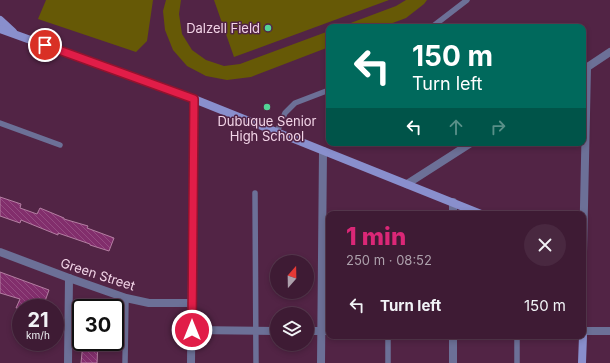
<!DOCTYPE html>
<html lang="en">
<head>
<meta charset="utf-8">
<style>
  body { margin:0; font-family:Inter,sans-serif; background:#492840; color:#f1f3f6; height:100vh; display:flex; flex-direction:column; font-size:15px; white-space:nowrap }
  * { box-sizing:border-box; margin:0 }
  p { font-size:13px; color:#ada1ac }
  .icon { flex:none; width:22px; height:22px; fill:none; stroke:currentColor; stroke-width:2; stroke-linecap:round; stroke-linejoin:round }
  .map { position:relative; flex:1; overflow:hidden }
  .side { position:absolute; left:326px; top:211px; width:260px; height:128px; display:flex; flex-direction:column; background:#3e1b34; border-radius:8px; box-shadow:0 2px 6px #0003,0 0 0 1px #57394f }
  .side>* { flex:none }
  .guide { position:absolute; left:326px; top:24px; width:260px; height:122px; border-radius:8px; box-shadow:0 2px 6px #0003,0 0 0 1px #57394f; background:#00695c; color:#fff; overflow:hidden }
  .needle { width:26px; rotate:20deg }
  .controls { position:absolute; left:270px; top:255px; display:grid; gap:8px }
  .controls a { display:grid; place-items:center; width:44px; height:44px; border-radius:50%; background:#3e1b34; box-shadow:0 2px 6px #0003,0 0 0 1px #57394f; font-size:20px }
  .speed { position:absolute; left:12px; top:299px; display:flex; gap:8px; font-size:20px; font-weight:700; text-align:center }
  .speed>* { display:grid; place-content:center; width:52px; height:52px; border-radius:50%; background:#3e1b34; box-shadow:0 2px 6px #0003,0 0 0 1px #57394f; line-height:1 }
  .speed small { font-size:10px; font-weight:400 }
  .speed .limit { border:2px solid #111; border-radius:6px; background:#fff; color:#111 }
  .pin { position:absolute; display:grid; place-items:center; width:34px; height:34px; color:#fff; margin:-17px; border:2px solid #fff; border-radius:50%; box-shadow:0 1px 4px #0007 }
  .me { position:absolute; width:44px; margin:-22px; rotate:0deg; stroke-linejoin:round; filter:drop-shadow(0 0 3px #0008) }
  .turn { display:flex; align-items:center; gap:14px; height:84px; padding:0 20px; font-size:18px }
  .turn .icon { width:52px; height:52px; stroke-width:2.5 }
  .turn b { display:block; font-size:28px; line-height:34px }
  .lanes { display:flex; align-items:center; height:38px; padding:0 20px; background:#0003; justify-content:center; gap:20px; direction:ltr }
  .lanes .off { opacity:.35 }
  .round { display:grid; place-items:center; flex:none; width:42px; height:42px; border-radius:21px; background:#492840 }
  .head { display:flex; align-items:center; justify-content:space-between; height:68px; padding:0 20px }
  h1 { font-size:24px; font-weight:800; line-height:30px; color:#db2777 }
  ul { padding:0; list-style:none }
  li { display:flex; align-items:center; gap:12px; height:52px; padding:0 20px }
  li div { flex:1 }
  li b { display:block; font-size:15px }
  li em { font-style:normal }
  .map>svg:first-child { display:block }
  .park { fill:#665906 }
  .building { fill:url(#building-back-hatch); stroke:#b47ea2 }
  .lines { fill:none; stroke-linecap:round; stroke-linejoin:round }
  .lane { stroke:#6c7097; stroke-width:5.5 }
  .street { stroke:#6c7097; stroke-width:8 }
  .secondary { stroke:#898fcd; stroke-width:8 }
  .route-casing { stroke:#92132f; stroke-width:10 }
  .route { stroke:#e11d48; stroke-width:7 }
  .poi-dot { fill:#53d396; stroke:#522445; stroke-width:1.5 }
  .labels { text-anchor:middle; stroke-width:3; stroke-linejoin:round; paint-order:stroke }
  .poi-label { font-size:13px; fill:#f2d4e7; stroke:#522445; text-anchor:end }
  .street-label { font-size:13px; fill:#f2d4e7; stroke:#522445 }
</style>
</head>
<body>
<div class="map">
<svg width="610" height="363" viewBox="0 0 610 363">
  <defs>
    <pattern id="building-back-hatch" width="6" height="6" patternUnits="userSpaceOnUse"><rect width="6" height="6" fill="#822e6c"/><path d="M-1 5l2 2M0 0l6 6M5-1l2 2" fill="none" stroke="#944b81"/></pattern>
  </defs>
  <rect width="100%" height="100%" fill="#522445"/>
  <g class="park">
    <polygon points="46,0 153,0 147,41 136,52 38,19"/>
    <polygon points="166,0 181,0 179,14 182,34 192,50 206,60 224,66 240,64 329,31 329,47 251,77 227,80 206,76 187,66 173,50 165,30 163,11"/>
    <polygon points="214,0 389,0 234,57"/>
    <polygon points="406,0 427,0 424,4 406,18 382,27 340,27 396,6"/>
  </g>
  <g class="building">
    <polygon points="0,197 21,204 20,208 37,214 40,208 64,218 64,219 88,226 87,228 114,238 109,251 90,245 90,244 58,233 58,235 21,220 20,223 0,216"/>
    <polygon points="0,272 49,290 44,304 34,301 32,308 16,308 20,299 0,293"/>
    <polygon points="83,343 98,344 97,363 81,363"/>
  </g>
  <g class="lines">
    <g class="lane">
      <polyline points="432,27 467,0"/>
      <polyline points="0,123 60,145"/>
      <polyline points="277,132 285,113 295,103 329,90"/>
      <polyline points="255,193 256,363"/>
      <polyline points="125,363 126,298"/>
      <polyline points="388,363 388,336"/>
      <polyline points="517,363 517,336"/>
    </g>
    <g class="street">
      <polyline points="583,70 610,52"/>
      <polyline points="407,184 471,143"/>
      <polyline points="453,214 453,202"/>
      <polyline points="0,252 69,278 126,298 149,303 192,303"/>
      <polyline points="583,252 587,68"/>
      <polyline points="192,330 277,331"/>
      <polyline points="307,331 329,331"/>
      <polyline points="583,331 610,331"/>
      <polyline points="453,336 453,363"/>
      <polyline points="68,363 69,278"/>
      <polyline points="191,363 194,99"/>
      <polyline points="321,363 323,151"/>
    </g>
    <g class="secondary">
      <polyline points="0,20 13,32"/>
      <polyline points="0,29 194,99 481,214"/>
      <polyline points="582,363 583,336"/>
    </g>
  </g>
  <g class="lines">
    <defs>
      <polyline id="route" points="45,45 194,99 192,330"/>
    </defs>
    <use href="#route" class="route-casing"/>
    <use href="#route" class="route"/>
  </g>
  <g class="poi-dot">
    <circle cx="268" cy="28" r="4"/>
    <circle cx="267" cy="107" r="4"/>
  </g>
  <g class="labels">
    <g class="poi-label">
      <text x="260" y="33">Dalzell Field</text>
      <text x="267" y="126" text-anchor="middle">Dubuque Senior<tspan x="267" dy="15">High School</tspan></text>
    </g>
    <g class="street-label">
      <text transform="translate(98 274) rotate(18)" y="5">Green Street</text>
    </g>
  </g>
</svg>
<div class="controls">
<a><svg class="needle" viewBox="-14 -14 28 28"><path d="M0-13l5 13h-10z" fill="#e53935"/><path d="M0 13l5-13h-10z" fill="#ada1ac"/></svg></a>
<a><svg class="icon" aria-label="layers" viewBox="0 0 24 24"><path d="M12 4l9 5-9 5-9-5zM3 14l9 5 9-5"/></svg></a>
</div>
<div class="speed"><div>21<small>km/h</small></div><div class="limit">30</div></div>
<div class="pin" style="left:45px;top:45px;background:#d93025"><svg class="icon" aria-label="arrive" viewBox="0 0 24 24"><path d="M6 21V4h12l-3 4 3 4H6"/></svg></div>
<svg class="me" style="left:192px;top:330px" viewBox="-20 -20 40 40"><circle r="17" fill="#e11d48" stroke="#fff" stroke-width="3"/><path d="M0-11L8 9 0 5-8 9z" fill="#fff"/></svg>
<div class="guide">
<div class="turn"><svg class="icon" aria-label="left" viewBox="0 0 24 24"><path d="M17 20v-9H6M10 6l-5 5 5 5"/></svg><div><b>150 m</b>Turn left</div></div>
<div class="lanes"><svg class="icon" aria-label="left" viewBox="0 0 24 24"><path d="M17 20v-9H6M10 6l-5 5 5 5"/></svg><svg class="icon off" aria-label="ahead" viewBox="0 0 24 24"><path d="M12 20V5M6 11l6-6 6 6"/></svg><svg class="icon off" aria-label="right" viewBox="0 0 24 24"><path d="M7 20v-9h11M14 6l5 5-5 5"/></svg></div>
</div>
<section class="side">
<div class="head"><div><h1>1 min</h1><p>250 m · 08:52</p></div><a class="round"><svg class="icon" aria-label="close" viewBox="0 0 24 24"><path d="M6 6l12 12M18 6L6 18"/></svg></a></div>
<ul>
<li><svg class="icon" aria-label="left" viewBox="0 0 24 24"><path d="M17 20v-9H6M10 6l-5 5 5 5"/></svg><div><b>Turn left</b></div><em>150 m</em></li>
</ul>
</section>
</div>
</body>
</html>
